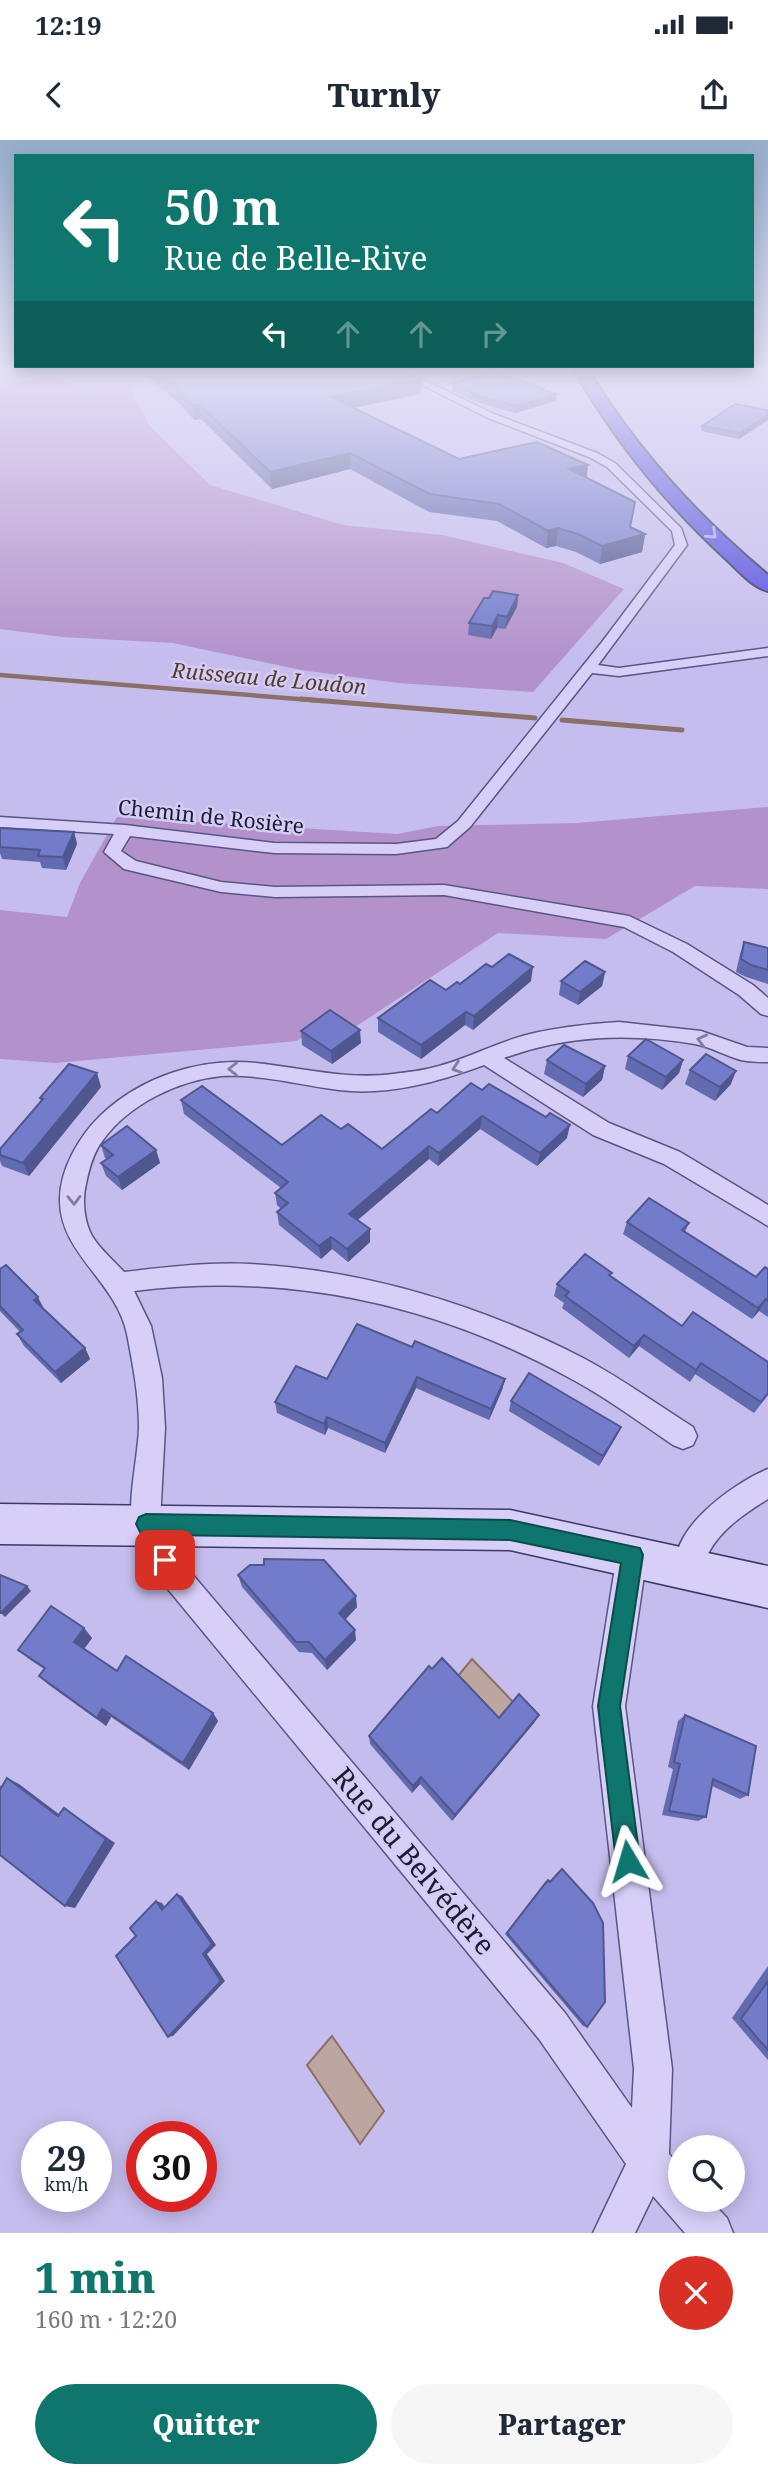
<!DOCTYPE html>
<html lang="fr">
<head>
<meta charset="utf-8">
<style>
  body { margin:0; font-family:"Noto Serif",serif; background:#f6f6f7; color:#1f2937; height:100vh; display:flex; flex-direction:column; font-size:26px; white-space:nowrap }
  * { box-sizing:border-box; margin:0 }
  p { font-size:23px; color:#747a83 }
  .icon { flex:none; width:38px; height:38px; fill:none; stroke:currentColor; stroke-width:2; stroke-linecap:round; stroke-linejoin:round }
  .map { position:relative; height:2093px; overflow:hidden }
  .side { display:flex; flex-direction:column; background:#fff; flex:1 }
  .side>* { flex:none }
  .guide { position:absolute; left:14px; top:14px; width:740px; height:214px; border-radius:0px; box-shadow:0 4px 18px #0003; background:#0f766e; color:#fff; overflow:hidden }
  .tools { position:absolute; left:668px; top:1995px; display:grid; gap:14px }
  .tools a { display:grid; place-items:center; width:77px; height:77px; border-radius:50%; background:#fff; box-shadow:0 4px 18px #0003; font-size:35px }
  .speed { position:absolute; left:21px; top:1981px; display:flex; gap:14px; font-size:35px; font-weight:700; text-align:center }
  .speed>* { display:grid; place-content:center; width:91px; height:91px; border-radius:50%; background:#fff; box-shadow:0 4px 18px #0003; line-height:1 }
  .speed small { font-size:18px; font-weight:400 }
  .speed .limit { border:10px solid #d22; background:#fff; color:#111 }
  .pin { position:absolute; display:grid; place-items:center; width:60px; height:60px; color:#fff; margin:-30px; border-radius:14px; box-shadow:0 4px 10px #0006 }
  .me { position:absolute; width:77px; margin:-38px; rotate:353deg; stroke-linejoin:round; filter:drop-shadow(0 0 5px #0008) }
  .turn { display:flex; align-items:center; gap:24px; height:147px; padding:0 35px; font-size:32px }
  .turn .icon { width:91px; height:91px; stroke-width:2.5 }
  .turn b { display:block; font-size:49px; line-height:60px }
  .lanes { display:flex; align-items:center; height:66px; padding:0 35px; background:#0003; justify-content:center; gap:35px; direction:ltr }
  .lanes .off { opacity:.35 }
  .round { display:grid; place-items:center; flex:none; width:74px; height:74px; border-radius:37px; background:#f6f6f7 }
  .summary { display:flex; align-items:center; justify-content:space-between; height:119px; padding:0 35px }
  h1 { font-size:42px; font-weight:800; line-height:52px; color:#0f766e }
  .primary-button { display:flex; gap:14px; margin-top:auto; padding:14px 35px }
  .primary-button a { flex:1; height:80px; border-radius:42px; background:#0f766e; color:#fff; font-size:28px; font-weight:800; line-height:80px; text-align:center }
  .primary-button a+a { background:#f6f6f7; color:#1f2937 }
  .status { display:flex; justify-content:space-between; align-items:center; height:49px; padding:0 35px; background:#fff; direction:ltr }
  .status svg { height:19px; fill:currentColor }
  header { display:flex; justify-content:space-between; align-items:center; height:91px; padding:0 35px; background:#fff; font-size:32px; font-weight:800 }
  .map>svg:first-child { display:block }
  .green { fill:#b391ca }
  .water { fill:#bea6a0; stroke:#8b7068; stroke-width:2 }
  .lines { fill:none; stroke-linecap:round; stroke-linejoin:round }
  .stream-far1 { stroke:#8b7068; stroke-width:4.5 }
  .stream { stroke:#8b7068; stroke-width:5 }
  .street-casing { stroke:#575684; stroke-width:3 }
  .secondary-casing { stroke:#3a3b66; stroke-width:3 }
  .highway-casing { stroke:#2b2d52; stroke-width:4 }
  .street { fill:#d7cff8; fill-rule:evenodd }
  .secondary { fill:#d7cff8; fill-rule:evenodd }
  .highway { fill:#514cde; fill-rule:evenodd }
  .wall { fill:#626baf }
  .shaded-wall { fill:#50578e }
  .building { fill:#727ccb; stroke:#50578e; stroke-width:2 }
  .oneway { stroke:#ada6ee }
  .oneway2 { stroke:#827e9f }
  .route { fill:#0f766e; stroke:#0a4d48; stroke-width:2 }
  .labels { text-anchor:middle; stroke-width:5; stroke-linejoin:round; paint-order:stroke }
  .far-water-label { font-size:21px; font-style:italic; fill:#533b2a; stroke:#d4ccf5 }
  .far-street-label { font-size:21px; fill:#1b1c33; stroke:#d4ccf5 }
  .near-street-label { font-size:28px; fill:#1b1c33; stroke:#d4ccf5 }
</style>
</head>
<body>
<div class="status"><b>12:19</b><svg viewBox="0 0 49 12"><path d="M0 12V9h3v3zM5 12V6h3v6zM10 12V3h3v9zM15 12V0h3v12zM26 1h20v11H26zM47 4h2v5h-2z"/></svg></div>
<header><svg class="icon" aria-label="back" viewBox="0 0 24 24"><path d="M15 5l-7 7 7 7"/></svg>Turnly<svg class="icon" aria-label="share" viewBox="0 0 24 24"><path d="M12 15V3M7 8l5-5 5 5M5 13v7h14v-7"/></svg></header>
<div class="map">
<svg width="768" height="2093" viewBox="0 0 768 2093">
  <rect width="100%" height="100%" fill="#c5bded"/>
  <g class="green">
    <polygon points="56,236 76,250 129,246 149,285 210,345 343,385 442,395 563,423 624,449 533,552 398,543 301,530 173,503 62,497 0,489 0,245"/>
    <polygon points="768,667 768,749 695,746 606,799 498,793 355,887 335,874 297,901 55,923 0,919 0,770 67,777 80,743 117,677 397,694 438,686 577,683"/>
  </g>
  <g class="water">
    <polygon points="472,1519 514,1563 495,1586 453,1542"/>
    <polygon points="332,1896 384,1971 360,2004 307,1925"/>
  </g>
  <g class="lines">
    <polyline class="stream-far1" points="0,535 323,561"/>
    <g class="stream">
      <polyline points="301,559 535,578"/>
      <polyline points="562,580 682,590"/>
    </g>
    <defs>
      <g id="street">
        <polygon points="385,226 396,226 494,274 597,313 615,323 681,388 687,405 598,525 619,528 768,508 768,516 619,536 592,533 470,687 447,707 396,714 274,713 130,696 121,711 136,721 221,742 275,747 444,745 629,776 687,804 753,845 768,858 768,876 761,874 739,855 673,812 624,787 444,755 275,757 221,752 124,729 104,712 114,694 0,687 0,677 125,685 274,703 396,704 436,699 458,681 602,502 675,405 672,391 607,327 589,317 488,278"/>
        <path d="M619,882L701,891L747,907L768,908V922C759,922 750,922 741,920C726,916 711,907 695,904C629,893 567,895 504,918L609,983L680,1012L768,1065V1086L664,1024L593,995L484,925C438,942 388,956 339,950C300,945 261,934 222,936C179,940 129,964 103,1000C93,1013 89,1029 86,1044C82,1060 84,1081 92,1096C100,1109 114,1121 124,1132C166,1127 208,1122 250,1124C366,1130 483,1166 585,1219C622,1239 657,1264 693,1287L697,1296L693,1305L683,1309L673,1305C638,1281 604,1256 566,1236C432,1163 286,1132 134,1151L151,1186L162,1238L165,1288L160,1381L187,1428L565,1873L632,1968L634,1929L593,1566L617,1415L622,1405L632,1400L642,1405L647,1415L625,1566L672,1929L669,2014L681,2027V2060H710L727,2078L733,2093H685L653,2056L635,2093H593L626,2024L539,1899L167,1448C157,1432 134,1401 132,1383C128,1358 138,1316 139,1288C139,1256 133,1225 127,1194C116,1141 59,1113 60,1059C60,1029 80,995 101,975C141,937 201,917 256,923C302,928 347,940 393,934C407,932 422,931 435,927C467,919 497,902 530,894C559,887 589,884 619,882Z"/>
        <path d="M768,1329V1359C746,1373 722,1388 709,1412C704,1420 703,1430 699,1438L689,1443L679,1438C660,1395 733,1343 768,1329Z"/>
      </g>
      <polygon id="secondary" points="0,1364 510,1370 768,1426 768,1468 510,1410 0,1404"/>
      <path id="highway" d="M572,226H586C634,307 696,375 768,435V451C752,447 738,430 726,419C664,362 613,299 572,226Z"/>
    </defs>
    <use href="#street" class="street-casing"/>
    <use href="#secondary" class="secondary-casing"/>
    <use href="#highway" class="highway-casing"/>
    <use href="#street" class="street"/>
    <use href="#secondary" class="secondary"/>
    <use href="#highway" class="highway"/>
  </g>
  <g class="wall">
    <polygon points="142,226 387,226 421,254 353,268 459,319 588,325 586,338 630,387 645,394 642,412 600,424 576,412 556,406 546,408 497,381 429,372 350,329 272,349 201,279 194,280 182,266 143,233"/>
    <polygon points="672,226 723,226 710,233"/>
    <polygon points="453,243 543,248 543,250 557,254 556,261 515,273 476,262 452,251"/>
    <polygon points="768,270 768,280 739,299 701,291 702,286"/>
    <polygon points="518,455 517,467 505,489 497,488 491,499 468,495 469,483 489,458"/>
    <polygon points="0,688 74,692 77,704 66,730 42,728 40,722 2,719 0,713"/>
    <polygon points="744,802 768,808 768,844 746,837 736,832 740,814"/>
    <polygon points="492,827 531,841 473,890 465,885 421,919 378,892 378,878 446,850"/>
    <polygon points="605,832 602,846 578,865 559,855 561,841"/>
    <polygon points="301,891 361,903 332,924 302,905"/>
    <polygon points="628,916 683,920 679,933 662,950 625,929"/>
    <polygon points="547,920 605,926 602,940 583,957 544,934"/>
    <polygon points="690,930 731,944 715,961 685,944"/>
    <polygon points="471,943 567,998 537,1026 480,989 438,1026 429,1019 358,1080 370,1102 348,1122 332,1109 321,1119 279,1085 277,1072 281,1069 277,1065 275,1053 281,1048 184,974 181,960 282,1005 341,989 382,1009 437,973"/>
    <polygon points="101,947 29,1036 2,1026 0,1021 0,1009 41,961 40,958"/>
    <polygon points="101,1005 156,1010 160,1023 122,1050 106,1036 101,1023 107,1019 105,1018"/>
    <polygon points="627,1082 689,1083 685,1092 756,1137 768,1129 768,1177 759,1171 752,1179 623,1094"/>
    <polygon points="0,1129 85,1208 90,1219 61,1243 24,1206 17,1194 20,1192 0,1171"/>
    <polygon points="612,1133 610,1136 682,1186 768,1222 768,1255 754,1273 695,1234 690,1242 639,1206 629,1218 562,1168 564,1163 554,1156 557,1144"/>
    <polygon points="412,1207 505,1239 502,1250 489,1280 416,1248 385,1313 328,1288 325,1295 277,1273 275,1262 327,1239"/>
    <polygon points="511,1261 621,1287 616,1297 599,1326 509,1271"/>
    <polygon points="238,1435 357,1467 345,1480 356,1500 327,1530 312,1513 299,1512 242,1447"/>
    <polygon points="84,1488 92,1498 84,1509 117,1531 213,1573 218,1581 189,1630 111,1577 106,1586 49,1545 39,1536 44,1529 29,1519 18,1510"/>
    <polygon points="432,1529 499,1578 534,1583 452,1681 420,1644 412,1653 370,1604 369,1596"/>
    <polygon points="685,1575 748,1655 740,1659 712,1646 706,1677 698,1681 662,1675 673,1629 668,1627 678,1581"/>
    <polygon points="562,1729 587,1887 583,1886 505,1794 545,1742 548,1740 549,1742 559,1731"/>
    <polygon points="768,1826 768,1920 732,1878"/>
  </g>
  <g class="shaded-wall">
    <polygon points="711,226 723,226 710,233"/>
    <polygon points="422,239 421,254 331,272 331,257"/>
    <polygon points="557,254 556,261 515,273 516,266"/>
    <polygon points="199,264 201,279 194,280 192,265"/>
    <polygon points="768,275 768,280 739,299 740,293"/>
    <polygon points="350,313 350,329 272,349 270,332"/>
    <polygon points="588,325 586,342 569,329"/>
    <polygon points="635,362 628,399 645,394 642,412 600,424 602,406"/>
    <polygon points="558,388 556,406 546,408 548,391"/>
    <polygon points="518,455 517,467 505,489 507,477"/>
    <polygon points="498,475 497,488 491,499 492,486"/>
    <polygon points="74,692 77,704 66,730 63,717"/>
    <polygon points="533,827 531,841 473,890 474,876"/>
    <polygon points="605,832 602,846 578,865 580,852"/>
    <polygon points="466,872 465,885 421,919 421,905"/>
    <polygon points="360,890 361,903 332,924 331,911"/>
    <polygon points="683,920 679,933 662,950 666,937"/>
    <polygon points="605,926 602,940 583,957 586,944"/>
    <polygon points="736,931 731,944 715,961 720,947"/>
    <polygon points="97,933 101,947 29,1036 23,1023"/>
    <polygon points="482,976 480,989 438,1026 439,1013"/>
    <polygon points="570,985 567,998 537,1026 540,1013"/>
    <polygon points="429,1006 429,1019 350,1086 349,1074"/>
    <polygon points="156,1010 160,1023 122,1050 118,1037"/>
    <polygon points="370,1089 370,1102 348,1122 347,1109"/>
    <polygon points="331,1097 332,1109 321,1119 319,1106"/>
    <polygon points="38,1157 44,1169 34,1160"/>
    <polygon points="766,1159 759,1171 752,1179 758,1168"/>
    <polygon points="644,1195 639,1206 629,1218 634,1206"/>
    <polygon points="85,1208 90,1219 61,1243 55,1232"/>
    <polygon points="701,1223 695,1234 690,1242 696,1230"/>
    <polygon points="417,1237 416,1248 385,1313 385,1303"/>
    <polygon points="505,1239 502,1250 489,1280 491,1269"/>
    <polygon points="327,1277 328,1288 325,1295 324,1284"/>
    <polygon points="621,1287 616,1297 599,1326 603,1316"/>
    <polygon points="27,1446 31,1451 5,1477 1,1473"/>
    <polygon points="356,1456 357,1467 340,1485 339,1473"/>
    <polygon points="84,1488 92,1498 82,1512 74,1502"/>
    <polygon points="355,1490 356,1500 327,1530 325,1520"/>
    <polygon points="102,1569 111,1577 106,1586 97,1578"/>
    <polygon points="213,1573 218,1581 189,1630 183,1623"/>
    <polygon points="539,1575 534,1583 452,1681 455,1675"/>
    <polygon points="421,1637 420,1644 412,1653 413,1646"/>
    <polygon points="7,1638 19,1644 68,1681 58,1676"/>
    <polygon points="64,1668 73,1674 115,1703 75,1768 65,1766"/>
    <polygon points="177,1754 182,1756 216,1805 207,1814 225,1841 173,1896 168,1897 203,1814"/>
    <polygon points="156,1761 162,1763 167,1771 162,1770"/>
  </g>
  <g class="building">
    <polygon points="149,226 387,226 422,239 331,257 459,319 537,302 588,325 569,329 635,362 630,387 645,394 602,406 578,394 558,388 548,391 499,364 430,354 350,313 270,332 199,264 192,265 180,251"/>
    <polygon points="492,232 543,248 540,249 557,254 516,266 476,255 453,243"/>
    <polygon points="735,264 768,270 768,275 740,293 702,286"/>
    <polygon points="493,451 518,455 507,477 498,475 492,486 469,483 484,458 489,458"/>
    <polygon points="0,688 74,692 63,717 38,716 40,710 0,707"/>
    <polygon points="744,802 768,808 768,830 751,825 741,819"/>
    <polygon points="509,814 533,827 474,876 466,872 421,905 378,878 430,840 446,850 457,842 460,844 486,824 492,827"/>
    <polygon points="585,821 605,832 580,852 561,841"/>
    <polygon points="330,870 360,890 331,911 301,891"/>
    <polygon points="646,899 683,920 666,937 628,916"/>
    <polygon points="564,905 605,926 586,944 547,920"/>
    <polygon points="706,914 736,931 720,947 690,930"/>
    <polygon points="69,924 97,933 23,1023 0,1015 0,1009 43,959 40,958"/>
    <polygon points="471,943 482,950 489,944 546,977 550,973 570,985 540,1013 482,976 439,1013 429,1006 349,1074 370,1089 347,1109 331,1097 319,1106 277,1072 288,1063 275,1053 288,1042 181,960 202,946 282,1005 321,975 341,989 348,984 382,1009 431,969 437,973"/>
    <polygon points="127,986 156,1010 118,1037 101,1023 113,1015 101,1005"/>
    <polygon points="649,1058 689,1083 682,1090 756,1137 765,1127 768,1129 768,1161 766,1159 758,1168 627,1082"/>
    <polygon points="585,1114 612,1133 609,1135 682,1186 693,1172 768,1222 768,1253 761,1262 701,1223 696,1230 644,1195 634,1206 565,1156 569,1152 557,1144"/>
    <polygon points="6,1125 38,1157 34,1160 85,1208 55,1232 17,1194 23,1190 0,1166 0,1129"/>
    <polygon points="357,1184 412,1207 415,1201 505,1239 491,1269 417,1237 385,1303 327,1277 324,1284 275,1262 296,1226 327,1239"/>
    <polygon points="529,1233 621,1287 603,1316 511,1261"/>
    <polygon points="264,1419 324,1420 356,1456 339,1473 355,1490 325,1520 309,1502 296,1502 238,1435 250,1425 264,1425"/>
    <polygon points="0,1435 27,1446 1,1473 0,1473"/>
    <polygon points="51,1466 84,1488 74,1502 117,1531 126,1516 213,1573 183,1623 102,1569 97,1578 39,1536 45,1528 18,1510"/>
    <polygon points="442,1518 499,1578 519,1554 539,1575 455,1675 421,1637 413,1646 369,1596 429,1526 432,1529"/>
    <polygon points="685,1575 756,1606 748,1655 713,1639 706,1677 669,1671 680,1624 674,1622"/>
    <polygon points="7,1638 58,1676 64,1668 106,1699 65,1766 0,1715 0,1647 1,1648"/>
    <polygon points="562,1729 593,1763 603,1783 605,1862 587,1887 507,1793 548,1740 550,1742"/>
    <polygon points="177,1754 212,1804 203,1814 221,1841 168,1897 116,1816 136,1796 130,1788 156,1761 162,1770"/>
    <polygon points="768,1841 768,1910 741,1879"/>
  </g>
  <defs><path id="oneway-chevron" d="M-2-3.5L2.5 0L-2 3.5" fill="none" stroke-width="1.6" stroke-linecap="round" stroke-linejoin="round" transform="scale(1.75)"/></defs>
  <use class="oneway" href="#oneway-chevron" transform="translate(712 394) rotate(43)"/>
  <g class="oneway2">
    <use href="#oneway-chevron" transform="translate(702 900) rotate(-166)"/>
    <use href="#oneway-chevron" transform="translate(457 928) rotate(162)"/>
    <use href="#oneway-chevron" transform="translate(233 929) rotate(-180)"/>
    <use href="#oneway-chevron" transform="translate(74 1060) rotate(89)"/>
  </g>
  <linearGradient id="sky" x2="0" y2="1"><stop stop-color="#97aecb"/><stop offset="0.44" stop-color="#e5e1f7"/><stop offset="1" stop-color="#e5e1f7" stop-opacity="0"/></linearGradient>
  <rect width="768" height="519" fill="url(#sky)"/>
  <polygon class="route" points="146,1374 510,1380 640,1408 643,1415 620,1566 640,1721 636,1730 628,1733 619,1730 616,1721 598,1566 621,1423 510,1400 163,1395 175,1420 172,1427 165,1430 158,1427 136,1384 139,1377"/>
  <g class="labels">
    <g class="far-water-label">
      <text transform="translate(269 539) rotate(5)" y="7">Ruisseau de Loudon</text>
    </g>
    <g class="far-street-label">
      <text transform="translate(211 677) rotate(6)" y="7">Chemin de Rosière</text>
    </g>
    <g class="near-street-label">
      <text transform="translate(414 1721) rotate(50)" y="10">Rue du Belvédère</text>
    </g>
  </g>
</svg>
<div class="tools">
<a><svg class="icon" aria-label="search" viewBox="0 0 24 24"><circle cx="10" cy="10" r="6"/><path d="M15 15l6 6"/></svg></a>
</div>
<div class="speed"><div>29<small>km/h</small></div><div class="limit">30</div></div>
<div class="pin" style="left:165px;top:1420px;background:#d93025"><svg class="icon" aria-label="arrive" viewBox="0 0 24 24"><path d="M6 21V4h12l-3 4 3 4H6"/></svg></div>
<svg class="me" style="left:628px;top:1721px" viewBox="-20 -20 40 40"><path d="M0-17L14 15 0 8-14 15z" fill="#0f766e" stroke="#fff" stroke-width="4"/></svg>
<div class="guide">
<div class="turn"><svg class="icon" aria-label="left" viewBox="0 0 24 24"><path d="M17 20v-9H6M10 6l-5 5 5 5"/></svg><div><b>50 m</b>Rue de Belle-Rive</div></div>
<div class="lanes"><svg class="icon" aria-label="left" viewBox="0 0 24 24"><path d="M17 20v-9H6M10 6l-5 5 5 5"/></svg><svg class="icon off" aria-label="ahead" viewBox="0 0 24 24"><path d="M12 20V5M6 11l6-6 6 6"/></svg><svg class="icon off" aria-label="ahead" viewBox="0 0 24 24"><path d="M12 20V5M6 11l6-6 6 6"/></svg><svg class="icon off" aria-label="right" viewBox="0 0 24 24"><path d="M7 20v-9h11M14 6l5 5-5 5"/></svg></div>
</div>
</div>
<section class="side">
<div class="summary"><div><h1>1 min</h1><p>160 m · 12:20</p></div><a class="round" style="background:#d93025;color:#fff"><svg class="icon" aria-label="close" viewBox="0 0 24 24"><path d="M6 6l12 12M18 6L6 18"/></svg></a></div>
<div class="primary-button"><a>Quitter</a><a>Partager</a></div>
</section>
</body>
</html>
